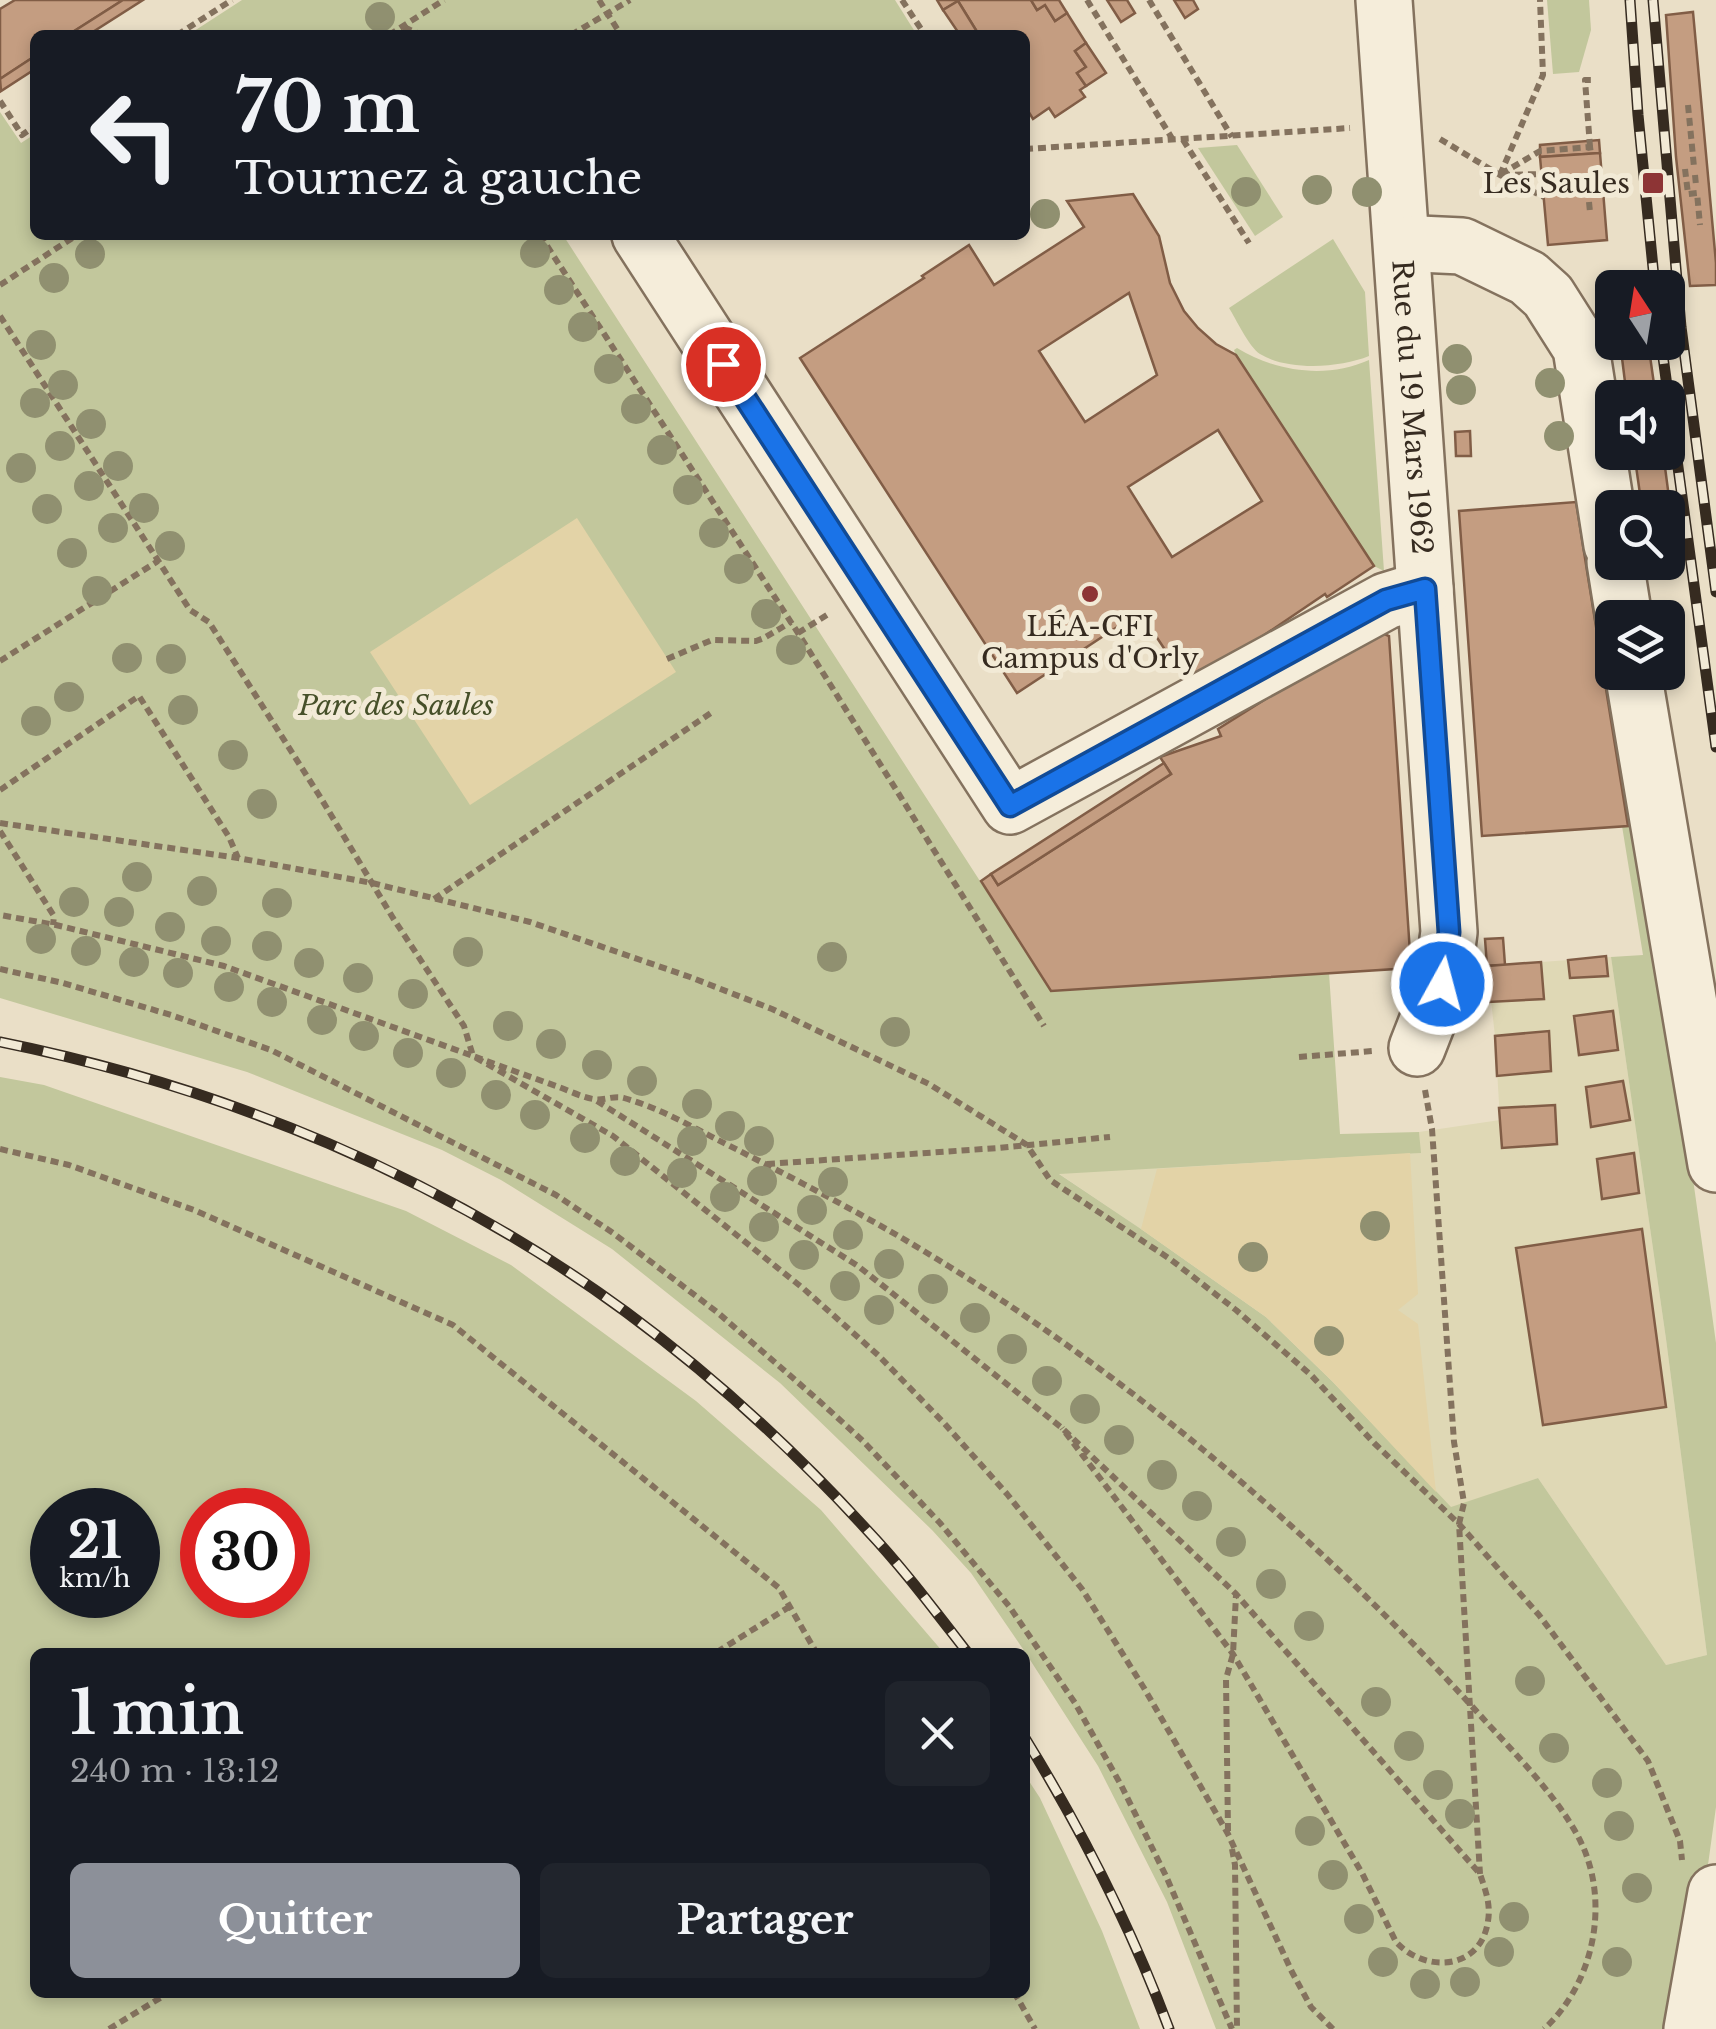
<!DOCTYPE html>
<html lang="fr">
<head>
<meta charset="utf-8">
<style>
  body { margin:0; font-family:"Libre Baskerville",serif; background:#20242c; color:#f1f3f6; height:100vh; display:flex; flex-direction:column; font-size:38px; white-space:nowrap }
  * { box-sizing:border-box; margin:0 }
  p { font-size:32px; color:#9ea1a6 }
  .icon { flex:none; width:55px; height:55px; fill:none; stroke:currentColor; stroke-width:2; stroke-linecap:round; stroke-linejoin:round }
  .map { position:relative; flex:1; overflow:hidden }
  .details { position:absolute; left:30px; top:1648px; width:1000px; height:350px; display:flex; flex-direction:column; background:#171b24; border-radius:15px; box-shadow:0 5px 15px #0003 }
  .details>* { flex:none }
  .banner { position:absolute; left:30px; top:30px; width:1000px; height:210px; border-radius:15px; box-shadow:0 5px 15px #0003; background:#171b24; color:#f1f3f6; overflow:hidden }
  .needle { width:65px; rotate:348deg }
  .tools { position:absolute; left:1595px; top:270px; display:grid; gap:20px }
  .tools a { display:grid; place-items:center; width:90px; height:90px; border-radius:15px; background:#171b24; box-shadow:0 5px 15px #0003; font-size:50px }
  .speed { position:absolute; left:30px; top:1488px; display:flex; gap:20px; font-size:50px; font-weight:700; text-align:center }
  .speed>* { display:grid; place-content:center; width:130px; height:130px; border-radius:50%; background:#171b24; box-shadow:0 5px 15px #0003; line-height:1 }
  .speed small { font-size:25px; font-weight:400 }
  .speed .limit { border:15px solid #d22; background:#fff; color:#111 }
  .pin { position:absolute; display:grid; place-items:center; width:85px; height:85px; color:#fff; margin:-42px; border:5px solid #fff; border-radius:50%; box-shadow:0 2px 10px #0007 }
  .me { position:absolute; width:110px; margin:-55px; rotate:7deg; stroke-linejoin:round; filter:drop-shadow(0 0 8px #0008) }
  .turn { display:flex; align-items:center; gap:35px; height:210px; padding:0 40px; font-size:45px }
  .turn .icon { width:130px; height:130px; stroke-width:2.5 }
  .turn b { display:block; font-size:70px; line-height:85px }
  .round { display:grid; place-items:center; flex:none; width:105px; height:105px; border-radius:15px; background:#20242c }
  .overview { display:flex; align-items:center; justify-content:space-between; height:170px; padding:0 40px }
  h1 { font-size:60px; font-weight:700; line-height:75px }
  .cta { display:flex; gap:20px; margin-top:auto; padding:20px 40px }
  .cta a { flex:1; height:115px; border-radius:15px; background:#8c9099; color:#fff; font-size:40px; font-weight:700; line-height:115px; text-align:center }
  .cta a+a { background:#20242c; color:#f1f3f6 }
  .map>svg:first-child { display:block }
  .farmland { fill:#dfd8b5 }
  .green { fill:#c2c79c; fill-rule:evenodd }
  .sand { fill:#e3d3a7 }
  .building { fill:#c49d81; stroke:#815d46; stroke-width:2.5; fill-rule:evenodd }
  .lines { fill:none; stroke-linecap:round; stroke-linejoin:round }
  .minor-casing { stroke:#84725e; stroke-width:60 }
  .path { stroke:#84725e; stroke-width:6; stroke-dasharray:8 5; stroke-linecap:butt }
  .minor { stroke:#f5edda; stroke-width:55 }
  .rail-casing { stroke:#362b20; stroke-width:11 }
  .rail { stroke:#f2ead6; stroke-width:8; stroke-dasharray:22; stroke-linecap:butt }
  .tree { fill:#909070 }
  .route-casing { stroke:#114b97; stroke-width:25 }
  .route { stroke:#1a73e8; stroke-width:18 }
  .poi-dot { fill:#8d3435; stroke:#f2ead6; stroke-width:4 }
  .labels { text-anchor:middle; stroke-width:10; stroke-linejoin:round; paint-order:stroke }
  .poi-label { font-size:28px; fill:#362b20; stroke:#f2ead6; text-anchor:end }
  .street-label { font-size:28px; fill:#362b20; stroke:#f2ead6 }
  .park-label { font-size:28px; font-style:italic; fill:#465029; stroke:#f2ead6 }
</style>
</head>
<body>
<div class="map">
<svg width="1716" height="2029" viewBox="0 0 1716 2029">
  <rect width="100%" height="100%" fill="#eadfc7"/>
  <polygon class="farmland" points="1611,957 1666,1339 1707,1655 1666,1665 1538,1478 1451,1508 1332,1381 1266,1317 1141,1229 1058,1173 1420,1153 1419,1132 1500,1120 1495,1036 1487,966"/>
  <g class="green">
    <polygon points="242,0 895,0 917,35 188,35"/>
    <polygon points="1547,0 1589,0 1591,30 1579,72 1553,74"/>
    <polygon points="0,112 21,143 35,134 35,235 563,235 1051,991 1329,973 1340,1134 1419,1132 1421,1153 1059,1174 1141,1229 1266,1317 1332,1381 1451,1507 1538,1478 1666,1665 1707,1655 1666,1339 1611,957 1643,955 1622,826 1627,818 1635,817 1678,1072 1716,1343 1716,1807 1689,2002 1678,2029 1216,2029 1167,1902 1098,1766 1025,1652 971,1573 932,1530 780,1383 612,1249 501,1180 442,1150 247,1072 0,998"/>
    <polygon points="1237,145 1283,217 1255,236 1198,148"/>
    <path d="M1333,239L1365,292L1369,356C1340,368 1288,371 1260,354C1249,347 1236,319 1229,308Z"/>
    <path d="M1237,348C1276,372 1327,379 1369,360L1384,571L1374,566L1236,355L1234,350Z"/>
    <path d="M0,1077L44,1085L406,1211L511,1265L696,1401L821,1510L943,1652H35V1992H1025V1775L1040,1798L1102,1931L1140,2029H0ZM52,1510H138V1595H52ZM202,1510H288V1595H202Z"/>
  </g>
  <g class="sand">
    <polygon points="577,518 676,672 470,805 370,652"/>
    <polygon points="1410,1153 1418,1294 1398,1310 1418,1324 1436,1492 1332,1381 1266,1317 1141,1229 1157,1169"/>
  </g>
  <g class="building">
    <polygon points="15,0 123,0 68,35 35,35 35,56 0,79 0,9"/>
    <polygon points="123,0 143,0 88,35 68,35"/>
    <polygon points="937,0 1031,0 1037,10 1045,5 1055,21 1067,13 1086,43 1075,51 1086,67 1077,73 1086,86 1080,90 1085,97 1055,117 1049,108 1033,119 1025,106 1025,35 979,35 958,1 943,10"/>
    <polygon points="1031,0 1059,0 1067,13 1055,21 1045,5 1037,10"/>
    <polygon points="1107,0 1127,0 1135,13 1121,22"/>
    <polygon points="1174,0 1193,0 1198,9 1185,18"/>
    <polygon points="958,1 979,35 960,35 943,10"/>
    <polygon points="1693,12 1716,263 1716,285 1690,286 1676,157 1666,15"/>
    <polygon points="1086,43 1106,73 1086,86 1077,73 1086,67 1075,51"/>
    <polygon points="35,56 35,69 1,91 0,79"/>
    <polygon points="1599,140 1600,153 1540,157 1540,145"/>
    <polygon points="1600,153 1607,240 1548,245 1540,157"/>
    <path d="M1133,194L1159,236L1170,283L1184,311L1198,328L1216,344L1236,355L1374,566L1327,597L1325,594L1189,686L1140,612L1017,693L800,358L924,278L922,276L969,245L994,285L1084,227L1067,201ZM1129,293L1157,375L1085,422L1039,351ZM1218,430L1262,501L1172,557L1128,487Z"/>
    <polygon points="1620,342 1648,342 1656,398 1627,398"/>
    <polygon points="1470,431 1471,456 1456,456 1455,432"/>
    <polygon points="1634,452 1663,452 1673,528 1668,529 1668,508 1642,508"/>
    <polygon points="1576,502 1628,826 1482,836 1459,511"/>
    <polygon points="1375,630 1389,636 1411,968 1051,991 981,881 991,874 998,885 1171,774 1160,757 1221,736 1218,729"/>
    <polygon points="1164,763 1171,774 998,885 991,874"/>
    <polygon points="1503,938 1505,965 1487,966 1485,939"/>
    <polygon points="1606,956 1608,976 1570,978 1568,960"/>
    <polygon points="1541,962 1544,999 1489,1002 1487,966"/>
    <polygon points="1613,1011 1618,1050 1579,1055 1574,1016"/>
    <polygon points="1549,1031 1551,1071 1497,1076 1495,1036"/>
    <polygon points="1623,1081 1630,1120 1591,1127 1586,1087"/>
    <polygon points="1555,1105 1557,1144 1502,1148 1499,1108"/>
    <polygon points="1634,1153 1639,1193 1602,1199 1597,1159"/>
    <polygon points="1642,1229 1666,1407 1543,1425 1516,1248"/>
  </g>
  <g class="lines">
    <defs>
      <g id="minor">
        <path id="s1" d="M1384,0L1449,932L1442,984L1417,1048"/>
        <polyline points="640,235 1010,806 1386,601 1425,589"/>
        <polyline points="1402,245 1419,244 1462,246 1528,278 1548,296 1581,348 1612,545"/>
        <polyline points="1615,562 1624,618"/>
        <polyline points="1633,672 1716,1164"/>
        <polyline points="1692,2029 1716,1893"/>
      </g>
    </defs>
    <use href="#minor" class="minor-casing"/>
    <g class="path">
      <polyline points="599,0 621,35"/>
      <polyline points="902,0 925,35"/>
      <polyline points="1087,0 1173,140"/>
      <polyline points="1149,0 1232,137"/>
      <polyline points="404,27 421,35"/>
      <polyline points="177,35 232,0"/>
      <polyline points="389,35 444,0"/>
      <polyline points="571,35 630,0"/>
      <polyline points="0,101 22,135 35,126"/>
      <polyline points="1688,105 1694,167"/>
      <polyline points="1440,139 1500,175 1544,197"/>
      <polyline points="1183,140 1249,243"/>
      <polyline points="1590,147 1585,80 1595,80"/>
      <polyline points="1025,149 1350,128"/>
      <polyline points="1685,169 1688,194 1697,193 1700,225"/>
      <polyline points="1501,174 1540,151 1590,147 1591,154"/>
      <polyline points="1500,175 1543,75 1540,0"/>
      <polyline points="1502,175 1542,174"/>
      <polyline points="1695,175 1696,185"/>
      <polyline points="1589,202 1590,212"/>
      <polyline points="540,235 798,633 1044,1026"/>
      <polyline points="0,285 77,235"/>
      <polyline points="0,316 190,610 209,622 319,795 393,918 464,1026 473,1056 224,966 56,925 0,915"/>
      <polyline points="798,633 830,613"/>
      <polyline points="667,659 712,640 756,641 764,638 791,622"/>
      <polyline points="0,661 158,561"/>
      <polyline points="0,790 139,696 229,837 238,858"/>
      <polyline points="0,823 238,858 372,883 530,922 690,977 772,1009 929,1084 1027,1145 1050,1180 1170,1259 1236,1310 1311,1375 1374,1443 1459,1524 1539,1615 1648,1761 1680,1841 1682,1860"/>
      <polyline points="0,831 54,916 53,925"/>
      <polyline points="434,899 711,713"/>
      <polyline points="0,969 63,983 171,1015 271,1050 556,1195 613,1233 717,1312 817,1399 863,1441 940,1523 1009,1606 1075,1703 1121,1785 1166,1876 1232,2029"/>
      <polyline points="1299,1057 1373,1051"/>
      <polyline points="1425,1090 1432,1129 1454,1442 1464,1503 1459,1524 1480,1874"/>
      <path d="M597,1101L858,1266L1062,1428L1236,1594L1480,1874C1485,1889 1491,1904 1488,1921C1481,1970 1426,1974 1396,1942L1362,1873L1233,1654L1062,1428"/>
      <polyline points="0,1149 69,1165 194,1210 453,1325 779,1588 816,1652"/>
      <polyline points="767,1164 998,1148 1110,1137"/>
      <polyline points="717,1652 789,1607"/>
      <polyline points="1228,1831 1226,1679 1233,1654 1236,1595"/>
      <polyline points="1232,1849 1235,1865 1237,2029"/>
      <polyline points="1014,1992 1035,2029"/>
      <polyline points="109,2029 170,1992"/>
      <path d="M1333,2029L1311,2007L1292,1972L1228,1834L1144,1688L1082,1589L1007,1494L944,1423L879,1356L804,1289L613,1136L473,1056C500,1066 528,1076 556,1086C568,1090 581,1097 593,1099C604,1101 614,1095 624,1098C660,1108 694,1128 726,1144C785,1174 845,1205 902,1238C1118,1365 1311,1529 1479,1714C1514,1753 1573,1811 1588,1860C1607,1918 1589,1988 1544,2029"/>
    </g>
    <use href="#minor" class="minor"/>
    <defs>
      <g id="rail">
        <polyline points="1630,0 1638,115 1655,288"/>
        <polyline points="1653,0 1681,327 1716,592"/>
        <polyline points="1661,342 1716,747"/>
        <path d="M0,1042C224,1087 442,1177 626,1312C713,1376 794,1450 867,1530C903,1568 935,1611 967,1652"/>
        <path d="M1025,1738C1082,1831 1131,1927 1169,2029"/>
      </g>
    </defs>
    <use href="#rail" class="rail-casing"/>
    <use href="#rail" class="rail"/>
  </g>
  <g class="tree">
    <circle cx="380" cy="17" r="15"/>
    <circle cx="1317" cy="190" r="15"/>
    <circle cx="1246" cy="192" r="15"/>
    <circle cx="1367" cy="192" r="15"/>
    <circle cx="1045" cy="214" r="15"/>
    <circle cx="535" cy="253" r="15"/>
    <circle cx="90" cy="254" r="15"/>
    <circle cx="54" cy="278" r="15"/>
    <circle cx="559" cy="290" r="15"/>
    <circle cx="583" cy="327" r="15"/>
    <circle cx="41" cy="345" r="15"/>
    <circle cx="1457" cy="359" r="15"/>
    <circle cx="609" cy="369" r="15"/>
    <circle cx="1550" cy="383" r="15"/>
    <circle cx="63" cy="385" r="15"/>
    <circle cx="1461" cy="390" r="15"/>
    <circle cx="35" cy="403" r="15"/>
    <circle cx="636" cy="409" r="15"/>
    <circle cx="91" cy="424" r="15"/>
    <circle cx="1559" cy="436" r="15"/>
    <circle cx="60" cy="446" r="15"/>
    <circle cx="662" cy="450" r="15"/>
    <circle cx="118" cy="466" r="15"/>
    <circle cx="21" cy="468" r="15"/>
    <circle cx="89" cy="486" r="15"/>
    <circle cx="688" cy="490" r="15"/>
    <circle cx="144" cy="508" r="15"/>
    <circle cx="47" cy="509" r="15"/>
    <circle cx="113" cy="528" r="15"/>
    <circle cx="714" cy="533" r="15"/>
    <circle cx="170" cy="546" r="15"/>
    <circle cx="72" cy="553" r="15"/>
    <circle cx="739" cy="569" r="15"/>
    <circle cx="97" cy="591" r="15"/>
    <circle cx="766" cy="614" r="15"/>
    <circle cx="791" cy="650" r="15"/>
    <circle cx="127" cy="658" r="15"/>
    <circle cx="171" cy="659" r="15"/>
    <circle cx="69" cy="697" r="15"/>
    <circle cx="183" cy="710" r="15"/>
    <circle cx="36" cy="721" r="15"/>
    <circle cx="233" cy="755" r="15"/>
    <circle cx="262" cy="804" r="15"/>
    <circle cx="137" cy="877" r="15"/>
    <circle cx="202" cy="891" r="15"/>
    <circle cx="74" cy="902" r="15"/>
    <circle cx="277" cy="903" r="15"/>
    <circle cx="119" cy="912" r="15"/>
    <circle cx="170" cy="927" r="15"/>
    <circle cx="41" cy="939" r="15"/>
    <circle cx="216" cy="941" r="15"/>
    <circle cx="267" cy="946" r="15"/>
    <circle cx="86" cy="951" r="15"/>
    <circle cx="468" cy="952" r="15"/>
    <circle cx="832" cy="957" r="15"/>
    <circle cx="134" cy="962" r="15"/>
    <circle cx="309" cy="963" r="15"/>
    <circle cx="178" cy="973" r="15"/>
    <circle cx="358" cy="978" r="15"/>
    <circle cx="229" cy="987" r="15"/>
    <circle cx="413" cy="994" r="15"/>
    <circle cx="272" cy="1002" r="15"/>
    <circle cx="322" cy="1020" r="15"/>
    <circle cx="508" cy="1026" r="15"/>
    <circle cx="895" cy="1032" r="15"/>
    <circle cx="364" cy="1036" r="15"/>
    <circle cx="551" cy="1044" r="15"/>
    <circle cx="408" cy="1053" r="15"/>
    <circle cx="597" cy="1065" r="15"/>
    <circle cx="451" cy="1073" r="15"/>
    <circle cx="642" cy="1081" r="15"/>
    <circle cx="496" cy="1095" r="15"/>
    <circle cx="697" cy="1104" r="15"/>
    <circle cx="535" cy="1115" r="15"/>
    <circle cx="730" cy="1126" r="15"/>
    <circle cx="585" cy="1138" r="15"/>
    <circle cx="692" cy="1141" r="15"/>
    <circle cx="759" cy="1141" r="15"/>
    <circle cx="625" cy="1161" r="15"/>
    <circle cx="682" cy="1173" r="15"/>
    <circle cx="762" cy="1181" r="15"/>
    <circle cx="833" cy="1182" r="15"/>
    <circle cx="725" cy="1197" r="15"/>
    <circle cx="812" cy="1210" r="15"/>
    <circle cx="1375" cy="1226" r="15"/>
    <circle cx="764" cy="1227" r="15"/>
    <circle cx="848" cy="1235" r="15"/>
    <circle cx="804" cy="1255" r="15"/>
    <circle cx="1253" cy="1257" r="15"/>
    <circle cx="889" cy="1264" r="15"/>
    <circle cx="845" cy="1286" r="15"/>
    <circle cx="933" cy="1289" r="15"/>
    <circle cx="879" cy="1310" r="15"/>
    <circle cx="975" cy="1318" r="15"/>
    <circle cx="1329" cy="1341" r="15"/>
    <circle cx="1012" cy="1349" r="15"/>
    <circle cx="1047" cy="1381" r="15"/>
    <circle cx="1085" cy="1409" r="15"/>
    <circle cx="1119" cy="1440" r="15"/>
    <circle cx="1162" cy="1475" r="15"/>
    <circle cx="1197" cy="1506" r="15"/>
    <circle cx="1231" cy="1542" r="15"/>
    <circle cx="1271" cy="1584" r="15"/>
    <circle cx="1309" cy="1626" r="15"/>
    <circle cx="1530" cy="1681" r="15"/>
    <circle cx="1376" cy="1702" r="15"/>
    <circle cx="1409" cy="1746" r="15"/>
    <circle cx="1554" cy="1748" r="15"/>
    <circle cx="1607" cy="1783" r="15"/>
    <circle cx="1438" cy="1785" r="15"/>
    <circle cx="1460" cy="1814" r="15"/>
    <circle cx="1619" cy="1826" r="15"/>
    <circle cx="1310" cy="1831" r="15"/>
    <circle cx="1333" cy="1875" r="15"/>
    <circle cx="1637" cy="1888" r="15"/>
    <circle cx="1514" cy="1917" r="15"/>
    <circle cx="1359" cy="1919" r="15"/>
    <circle cx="1499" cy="1952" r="15"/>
    <circle cx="1383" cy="1962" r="15"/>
    <circle cx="1617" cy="1962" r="15"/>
    <circle cx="1465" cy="1982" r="15"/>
    <circle cx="1425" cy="1984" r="15"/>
  </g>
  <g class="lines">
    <defs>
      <polyline id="route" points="723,364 1010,806 1386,600 1425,589 1449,932 1442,984"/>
    </defs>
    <use href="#route" class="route-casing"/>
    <use href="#route" class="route"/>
  </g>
  <g class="poi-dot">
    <rect x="1641" y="171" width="24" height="24" rx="5"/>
    <circle cx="1090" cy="594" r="10"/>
  </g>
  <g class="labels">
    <g class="poi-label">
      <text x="1630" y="193">Les Saules</text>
      <text x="1090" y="636" text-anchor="middle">LÉA-CFI<tspan x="1090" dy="32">Campus d'Orly</tspan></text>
    </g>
    <g class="street-label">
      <text dy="10" stroke="none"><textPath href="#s1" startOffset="408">Rue du 19 Mars 1962</textPath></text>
    </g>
    <g class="park-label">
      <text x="396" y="715">Parc des Saules</text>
    </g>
  </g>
</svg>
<div class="tools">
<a><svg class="needle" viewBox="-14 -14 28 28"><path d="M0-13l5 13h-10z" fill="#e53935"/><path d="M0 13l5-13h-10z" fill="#9ea1a6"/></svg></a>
<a><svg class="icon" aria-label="sound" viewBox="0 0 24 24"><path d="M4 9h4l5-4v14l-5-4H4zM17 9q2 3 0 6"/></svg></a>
<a><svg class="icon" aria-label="search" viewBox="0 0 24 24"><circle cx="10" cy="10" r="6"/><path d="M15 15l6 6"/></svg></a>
<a><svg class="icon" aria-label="layers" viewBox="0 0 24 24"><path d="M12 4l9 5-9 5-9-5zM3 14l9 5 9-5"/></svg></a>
</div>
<div class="speed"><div>21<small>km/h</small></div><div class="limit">30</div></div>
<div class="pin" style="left:723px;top:364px;background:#d93025"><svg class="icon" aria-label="arrive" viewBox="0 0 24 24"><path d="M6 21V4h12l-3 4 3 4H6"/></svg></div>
<svg class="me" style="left:1442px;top:984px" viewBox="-20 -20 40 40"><circle r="17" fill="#1a73e8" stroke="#fff" stroke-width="3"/><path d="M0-11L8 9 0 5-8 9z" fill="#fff"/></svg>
<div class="banner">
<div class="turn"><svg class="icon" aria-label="left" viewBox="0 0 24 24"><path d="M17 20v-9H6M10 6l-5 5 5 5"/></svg><div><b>70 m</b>Tournez à gauche</div></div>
</div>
<section class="details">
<div class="overview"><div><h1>1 min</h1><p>240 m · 13:12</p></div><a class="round"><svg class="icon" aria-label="close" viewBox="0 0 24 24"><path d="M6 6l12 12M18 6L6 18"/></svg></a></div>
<div class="cta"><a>Quitter</a><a>Partager</a></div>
</section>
</div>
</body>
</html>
